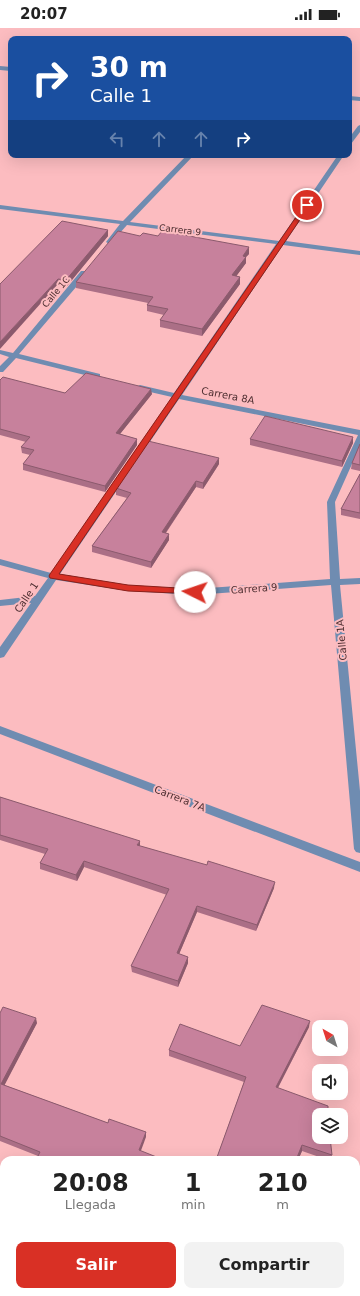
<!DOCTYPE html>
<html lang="es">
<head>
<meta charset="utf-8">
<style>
  body { margin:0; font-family:"DejaVu Sans",sans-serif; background:#f2f2f2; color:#222; height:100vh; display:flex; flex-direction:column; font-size:15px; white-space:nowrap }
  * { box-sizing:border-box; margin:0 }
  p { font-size:13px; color:#767676 }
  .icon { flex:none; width:22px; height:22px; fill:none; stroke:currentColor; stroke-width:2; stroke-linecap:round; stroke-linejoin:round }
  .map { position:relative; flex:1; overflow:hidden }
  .details { position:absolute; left:0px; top:1128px; width:360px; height:140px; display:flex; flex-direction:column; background:#fff; border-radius:12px 12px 0 0; box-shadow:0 4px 16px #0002 }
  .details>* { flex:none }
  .guide { position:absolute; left:8px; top:8px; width:344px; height:122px; border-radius:8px; box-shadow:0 4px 16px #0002; background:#1a4fa0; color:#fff; overflow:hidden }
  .needle { width:26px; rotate:321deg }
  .controls { position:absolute; left:312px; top:992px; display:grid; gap:8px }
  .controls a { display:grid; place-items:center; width:36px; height:36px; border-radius:8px; background:#fff; box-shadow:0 4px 16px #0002; font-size:20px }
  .pin { position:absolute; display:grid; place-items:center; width:34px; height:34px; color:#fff; margin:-17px; border:2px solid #fff; border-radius:50%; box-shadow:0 1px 4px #0007 }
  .me { position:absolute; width:44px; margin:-22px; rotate:274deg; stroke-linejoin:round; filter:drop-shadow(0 0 3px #0008) }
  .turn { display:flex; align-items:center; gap:14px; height:84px; padding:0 16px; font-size:18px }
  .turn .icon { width:52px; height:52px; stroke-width:2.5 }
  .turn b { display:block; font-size:28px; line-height:34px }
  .lanes { display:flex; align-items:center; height:38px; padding:0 16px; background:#0003; justify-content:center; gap:20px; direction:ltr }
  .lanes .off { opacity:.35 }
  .eta { display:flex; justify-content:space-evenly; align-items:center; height:68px; text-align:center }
  .eta b { font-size:24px; font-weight:600; line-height:28px }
  .button { display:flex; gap:8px; margin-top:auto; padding:8px 16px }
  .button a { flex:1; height:46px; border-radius:8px; background:#d93025; color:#fff; font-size:16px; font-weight:600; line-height:46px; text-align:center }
  .button a+a { background:#f2f2f2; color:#222 }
  .status { display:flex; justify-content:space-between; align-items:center; height:28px; padding:0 20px; background:#fff; direction:ltr }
  .status svg { height:11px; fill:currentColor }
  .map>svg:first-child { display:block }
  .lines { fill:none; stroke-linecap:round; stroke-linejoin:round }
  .minor { fill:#6f8cb1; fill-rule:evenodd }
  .wall { fill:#ab6f86 }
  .shaded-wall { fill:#8b5a6d }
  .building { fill:#c7819c; stroke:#8b5a6d }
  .route { fill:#d93025; stroke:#8d1f18 }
  .labels { text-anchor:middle; stroke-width:4; stroke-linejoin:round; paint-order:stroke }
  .far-street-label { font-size:9px; fill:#4c2d2f; stroke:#fcbcc0 }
  .street-label { font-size:10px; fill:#4c2d2f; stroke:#fcbcc0 }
</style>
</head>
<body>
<div class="status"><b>20:07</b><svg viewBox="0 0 49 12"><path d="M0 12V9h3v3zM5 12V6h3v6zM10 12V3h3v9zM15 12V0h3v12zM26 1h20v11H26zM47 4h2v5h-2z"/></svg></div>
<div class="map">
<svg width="360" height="1268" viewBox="0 0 360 1268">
  <rect width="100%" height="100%" fill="#fcbcc0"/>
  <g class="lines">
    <g class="minor">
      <polygon points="0,38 11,39 11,43 0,42"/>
      <polygon points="349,68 360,69 360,73 349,72"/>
      <polygon points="360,97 360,104 351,116 349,117 349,110 358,98"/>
      <path d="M187,127H194L130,194L279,213L338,127H344L286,213L360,223V227L283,217L182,367L360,402V418L335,474L340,551L360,550V556L340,557L360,763V825L356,824L354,821L331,557L195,567L128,563L56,552L4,629L0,630V619L31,575L0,578V572L35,568L48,550L0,537V531L51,545L172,369L137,361L136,359L140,357L174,365L276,216L127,197L111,215L109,216L106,214L120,196L0,181V177L123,193ZM179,371L358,407L327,474L330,551L195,561L128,557L60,546Z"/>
      <polygon points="81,243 84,243 88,245 19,326 100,346 100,350 97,350 16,330 3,344 0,344 0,338 9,329 0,326 0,322 13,325"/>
      <polygon points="0,698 360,834 360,844 0,706"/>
      <polygon points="0,1201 4,1203 4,1218 0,1216"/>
      <polygon points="84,1264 104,1264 105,1268 85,1268"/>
    </g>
  </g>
  <g class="wall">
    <polygon points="108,202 108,208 67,258 58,256 0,256"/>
    <polygon points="140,208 249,226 246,229 246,235 236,248 240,256 202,308 160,299 160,292 164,287 147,283 147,277 148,275 76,260 76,254"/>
    <polygon points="0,352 65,365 152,366 120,406 137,411 137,417 105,464 23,442 23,436 30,427 22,425 21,419 26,414 0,407"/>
    <polygon points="250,411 353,415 342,439 250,417"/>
    <polygon points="360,416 360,443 351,441 352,435"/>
    <polygon points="219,436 203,461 196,459 166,505 169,512 151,540 92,524 92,518 127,470 116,467 116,460"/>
    <polygon points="360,446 360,491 341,487 341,481"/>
    <polygon points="0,769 140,818 274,860 256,903 197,884 179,926 188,935 178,959 132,944 131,938 167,867 84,839 77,853 40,841 40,835 45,826 0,812"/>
    <polygon points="0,985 37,995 4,1057 108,1095 146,1104 146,1109 38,1128 0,1113"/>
    <polygon points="309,999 278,1060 332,1127 331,1132 328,1132 302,1123 298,1132 216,1132 244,1054 169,1028 169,1022 240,1018"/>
    <polygon points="235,1264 296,1264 288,1268 237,1268"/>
  </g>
  <g class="shaded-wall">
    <polygon points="108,202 108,208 67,258 66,252"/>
    <polygon points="249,219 249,226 246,229 246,235 232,254 232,247 243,228"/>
    <polygon points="240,249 240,256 202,308 202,301"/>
    <polygon points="58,251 58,256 0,321 0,314"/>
    <polygon points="151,361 152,366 116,411 116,405"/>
    <polygon points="353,409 353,415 342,439 342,433"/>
    <polygon points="137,411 137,417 105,464 105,458"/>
    <polygon points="219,430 219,436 203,461 203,455"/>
    <polygon points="196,453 196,459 162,510 162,504"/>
    <polygon points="169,506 169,512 151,540 151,534"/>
    <polygon points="140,813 140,819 137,817"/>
    <polygon points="84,833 84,839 77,853 76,847"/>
    <polygon points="275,854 274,860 256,903 257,897"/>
    <polygon points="197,878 197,884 177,931 177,925"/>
    <polygon points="188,929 188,935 178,959 178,953"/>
    <polygon points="36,990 37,995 2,1062 1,1056"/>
    <polygon points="310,993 309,999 275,1065 276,1059"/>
    <polygon points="146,1104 146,1109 139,1128 139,1122"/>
    <polygon points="302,1117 302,1123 298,1132 296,1132"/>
    <polygon points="287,1264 296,1264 288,1268 279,1268"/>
  </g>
  <g class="building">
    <polygon points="62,193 108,202 66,252 58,251 0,314 0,256"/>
    <polygon points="118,203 140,208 143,205 158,208 162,203 249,219 243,228 246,229 232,247 240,249 202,301 160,292 168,281 147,277 153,269 76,254"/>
    <polygon points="86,345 151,361 116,405 137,411 105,458 23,436 34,422 21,419 30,409 0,401 0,352 3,349 65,365"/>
    <polygon points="265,388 353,409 342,433 250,411"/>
    <polygon points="148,413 219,430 203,455 196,453 162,504 169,506 151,534 92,518 131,465 116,460"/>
    <polygon points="360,416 360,437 352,435"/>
    <polygon points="360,446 360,485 341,481"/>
    <polygon points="0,769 140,813 137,817 207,837 208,833 275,854 257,897 197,878 177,925 188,929 178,953 131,938 169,861 84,833 76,847 40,835 48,821 0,807"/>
    <polygon points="262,977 310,993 276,1059 328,1078 328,1087 319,1087 319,1109 330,1109 332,1127 302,1117 296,1132 216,1132 246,1049 169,1022 180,996 240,1018"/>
    <polygon points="3,979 36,990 1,1056 108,1095 109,1091 146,1104 139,1122 164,1132 36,1132 40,1124 0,1108 0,985"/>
    <polygon points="239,1264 287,1264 279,1268 241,1268"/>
  </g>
  <polygon class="route" points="305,176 310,177 59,546 128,557 195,561 199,564 198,566 128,563 50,550 49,548 50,546"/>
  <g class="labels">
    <g class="far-street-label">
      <text transform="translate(180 202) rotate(7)" y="3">Carrera 9</text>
      <text transform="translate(56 264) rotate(-50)" y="3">Calle 1C</text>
    </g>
    <g class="street-label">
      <text transform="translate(228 367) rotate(11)" y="4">Carrera 8A</text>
      <text transform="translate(254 560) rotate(-4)" y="4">Carrera 9</text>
      <text transform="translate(26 569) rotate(-56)" y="4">Calle 1</text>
      <text transform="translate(341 612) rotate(-95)" y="4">Calle 1A</text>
      <text transform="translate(180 770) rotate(21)" y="4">Carrera 7A</text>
    </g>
  </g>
</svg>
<div class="controls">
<a><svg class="needle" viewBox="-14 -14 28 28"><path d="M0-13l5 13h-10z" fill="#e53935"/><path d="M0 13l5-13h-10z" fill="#767676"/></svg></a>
<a><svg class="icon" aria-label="sound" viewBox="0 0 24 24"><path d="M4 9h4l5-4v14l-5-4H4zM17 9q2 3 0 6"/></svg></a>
<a><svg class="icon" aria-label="layers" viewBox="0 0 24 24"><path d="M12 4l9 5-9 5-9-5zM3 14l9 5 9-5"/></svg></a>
</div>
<div class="pin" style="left:307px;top:177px;background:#d93025"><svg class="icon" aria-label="arrive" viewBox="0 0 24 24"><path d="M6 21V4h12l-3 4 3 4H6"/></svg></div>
<svg class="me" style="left:195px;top:564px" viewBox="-20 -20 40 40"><circle r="19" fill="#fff"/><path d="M0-13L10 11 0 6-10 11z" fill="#d93025"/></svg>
<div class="guide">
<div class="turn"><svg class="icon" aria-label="right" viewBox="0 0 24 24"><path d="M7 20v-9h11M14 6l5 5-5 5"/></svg><div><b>30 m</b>Calle 1</div></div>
<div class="lanes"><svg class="icon off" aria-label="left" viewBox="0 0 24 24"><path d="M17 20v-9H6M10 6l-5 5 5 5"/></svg><svg class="icon off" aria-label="ahead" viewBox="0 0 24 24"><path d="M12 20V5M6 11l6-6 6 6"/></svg><svg class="icon off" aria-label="ahead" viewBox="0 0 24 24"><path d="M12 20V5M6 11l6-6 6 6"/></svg><svg class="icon" aria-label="right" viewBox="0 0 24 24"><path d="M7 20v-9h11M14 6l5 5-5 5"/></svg></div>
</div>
<section class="details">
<div class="eta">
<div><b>20:08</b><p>Llegada</p></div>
<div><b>1</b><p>min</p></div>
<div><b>210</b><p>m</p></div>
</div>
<div class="button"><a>Salir</a><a>Compartir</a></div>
</section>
</div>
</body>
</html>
